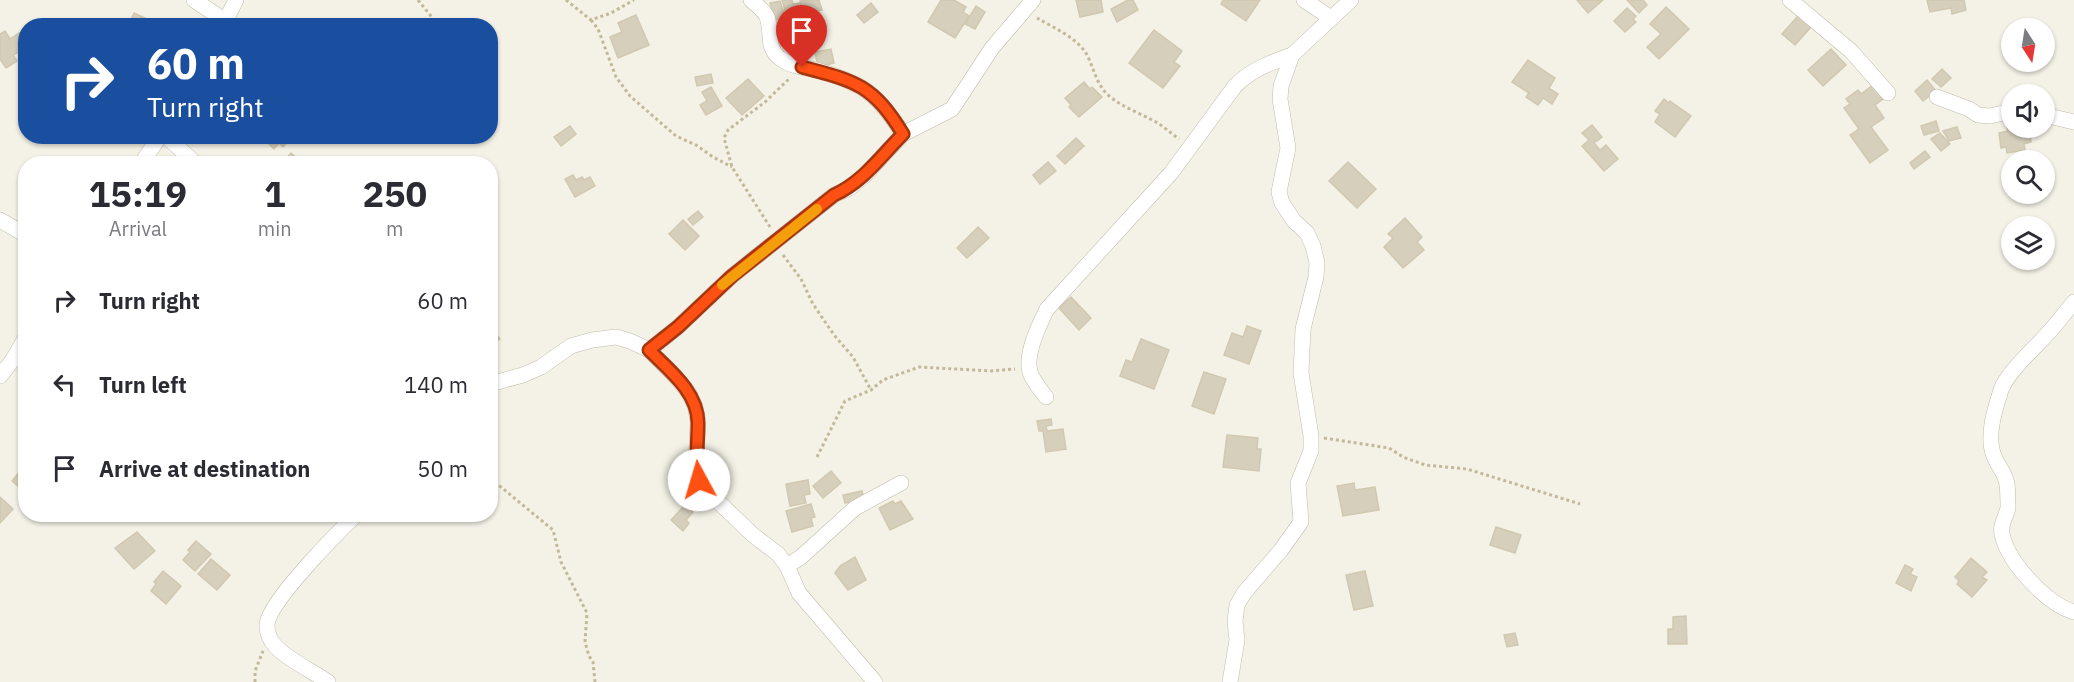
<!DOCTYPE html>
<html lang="en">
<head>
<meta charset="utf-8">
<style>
  body { margin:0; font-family:"IBM Plex Sans",sans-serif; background:#f7f7f7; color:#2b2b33; height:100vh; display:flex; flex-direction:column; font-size:22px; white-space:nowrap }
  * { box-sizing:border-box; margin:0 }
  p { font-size:20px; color:#7c7c81 }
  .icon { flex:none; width:33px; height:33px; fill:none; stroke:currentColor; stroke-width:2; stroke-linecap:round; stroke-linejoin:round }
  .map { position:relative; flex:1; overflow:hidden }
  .panel { position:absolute; left:18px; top:156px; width:480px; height:366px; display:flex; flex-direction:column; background:#fff; border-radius:24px; box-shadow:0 2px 4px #0004 }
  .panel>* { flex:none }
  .hud { position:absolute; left:18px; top:18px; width:480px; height:126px; border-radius:24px; box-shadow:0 2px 4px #0004; background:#1a4fa0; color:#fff; overflow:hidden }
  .needle { width:39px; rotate:168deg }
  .controls { position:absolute; left:2001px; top:18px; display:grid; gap:12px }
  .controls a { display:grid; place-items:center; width:54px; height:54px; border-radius:50%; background:#fff; box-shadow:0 2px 4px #0004; font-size:30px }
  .pin { position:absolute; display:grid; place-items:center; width:51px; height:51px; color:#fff; margin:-62px -26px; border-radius:50% 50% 50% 0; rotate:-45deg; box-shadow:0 0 6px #0007 }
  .pin .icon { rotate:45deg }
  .me { position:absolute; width:66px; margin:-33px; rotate:354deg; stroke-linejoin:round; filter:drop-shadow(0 0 4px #0008) }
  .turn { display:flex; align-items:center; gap:21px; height:126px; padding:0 30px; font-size:27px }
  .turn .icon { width:78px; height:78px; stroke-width:2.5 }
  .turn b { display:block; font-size:42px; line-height:51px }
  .eta { display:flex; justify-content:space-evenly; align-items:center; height:102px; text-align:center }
  .eta b { font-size:36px; font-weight:700; line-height:42px }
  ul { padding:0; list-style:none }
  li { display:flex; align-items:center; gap:18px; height:84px; padding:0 30px }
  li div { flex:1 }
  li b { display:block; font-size:22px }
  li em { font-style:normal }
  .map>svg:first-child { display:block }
  .building { fill:#d6cfbc; stroke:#d1c8af; stroke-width:1.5 }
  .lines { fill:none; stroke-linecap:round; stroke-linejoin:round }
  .street-casing { stroke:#c0bbaa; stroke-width:16 }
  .path { stroke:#c2b89a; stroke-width:3; stroke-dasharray:3 3; stroke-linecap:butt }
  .street { stroke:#fff; stroke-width:15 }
  .route-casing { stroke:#a6340d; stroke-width:15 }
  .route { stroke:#ff5014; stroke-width:10 }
  .slow { stroke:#f59e0b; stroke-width:10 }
</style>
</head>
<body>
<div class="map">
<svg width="2074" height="682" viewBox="0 0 2074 682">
  <rect width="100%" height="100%" fill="#f4f2e7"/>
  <g class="building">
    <polygon points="782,0 792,0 793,4 800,3 802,13 787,17"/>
    <polygon points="819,0 822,10 803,14 800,1"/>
    <polygon points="941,0 954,0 966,7 963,12 969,16 955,38 928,22"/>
    <polygon points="1076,0 1101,0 1103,12 1080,17"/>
    <polygon points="1128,0 1133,0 1138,10 1117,22 1111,9"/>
    <polygon points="1223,0 1260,0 1246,21 1221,4"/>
    <polygon points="1577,0 1603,0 1588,13"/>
    <polygon points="1627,0 1643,0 1647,5 1639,13"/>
    <polygon points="1927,0 1964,0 1966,10 1952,14 1951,8 1930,12"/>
    <polygon points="780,1 785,17 775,20 770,3"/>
    <polygon points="871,3 878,12 864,23 857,15"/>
    <polygon points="976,6 985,12 975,29 965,24"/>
    <polygon points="1666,7 1689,29 1659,59 1647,47 1661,34 1650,24"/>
    <polygon points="1627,8 1636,16 1633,19 1636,22 1625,32 1614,21"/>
    <polygon points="134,13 151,21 149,26 128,26"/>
    <polygon points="636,15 649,45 618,58 610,37 622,32 618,23"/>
    <polygon points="1798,16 1811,27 1795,45 1782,34"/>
    <polygon points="1154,30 1182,51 1174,62 1180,66 1163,88 1129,63"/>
    <polygon points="5,31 10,39 19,33 26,42 26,48 13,55 17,61 6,68 0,59 0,34"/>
    <polygon points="831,49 834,63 818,67 815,52"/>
    <polygon points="1831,49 1846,65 1823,86 1808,70"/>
    <polygon points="1528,60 1555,78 1549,88 1558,94 1552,104 1543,98 1538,105 1526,97 1529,93 1512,82"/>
    <polygon points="1942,69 1951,78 1941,87 1932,79"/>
    <polygon points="711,74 713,83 697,86 695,77"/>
    <polygon points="748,79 764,96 742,115 726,98"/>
    <polygon points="1927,80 1936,91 1923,101 1915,91"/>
    <polygon points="1084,82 1090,89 1092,87 1102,97 1079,117 1069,107 1071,105 1065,98"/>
    <polygon points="1873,85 1883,99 1875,105 1884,118 1871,127 1888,150 1870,163 1850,135 1859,129 1844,108 1850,104 1846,99 1858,90 1861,94"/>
    <polygon points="711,87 722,106 706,115 700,105 707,101 702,92"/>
    <polygon points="1664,99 1669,103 1670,101 1691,116 1675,137 1655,122 1660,114 1655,111"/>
    <polygon points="1936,121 1939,131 1924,135 1921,126"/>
    <polygon points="1592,125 1602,137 1594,143 1600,150 1606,145 1618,159 1604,171 1582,146 1589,140 1582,133"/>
    <polygon points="570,126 576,134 561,146 554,137"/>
    <polygon points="1957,127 1961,138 1949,141 1943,131"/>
    <polygon points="2007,128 2021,128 2022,133 2030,132 2031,142 2024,144 2025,150 2007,153 2006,147 2001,148 1999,133 2008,131"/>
    <polygon points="1940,133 1950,144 1941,151 1931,139"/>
    <polygon points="261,136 300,136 296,141 292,137 283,147 279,143 274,149"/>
    <polygon points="1076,138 1084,146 1065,164 1057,156"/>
    <polygon points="1925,151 1930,157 1914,169 1910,163"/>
    <polygon points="291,153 298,159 294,164 286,164 284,162"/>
    <polygon points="1048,162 1056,171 1040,184 1033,175"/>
    <polygon points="1348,162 1376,189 1357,208 1329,181"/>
    <polygon points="573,175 576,180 582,177 584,180 590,177 595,186 575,197 565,179"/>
    <polygon points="698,211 703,217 693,225 688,219"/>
    <polygon points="1405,218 1422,237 1417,242 1424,250 1403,268 1384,247 1393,238 1388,234"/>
    <polygon points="683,220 699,236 685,250 669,234"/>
    <polygon points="490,225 497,233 490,238"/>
    <polygon points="978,227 989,238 967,258 957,248"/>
    <polygon points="1071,297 1091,318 1079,330 1059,308"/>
    <polygon points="1247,326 1261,331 1249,364 1224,355 1232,333 1243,337"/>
    <polygon points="490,328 500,339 493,344 490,340"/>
    <polygon points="1141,339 1169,350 1154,389 1120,376 1126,360 1132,362"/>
    <polygon points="1204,372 1226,379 1214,414 1192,406"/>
    <polygon points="1051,419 1052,425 1046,426 1047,431 1063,429 1066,449 1046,452 1043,431 1039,431 1037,421"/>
    <polygon points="1227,435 1258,438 1257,449 1261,449 1259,471 1223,467"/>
    <polygon points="22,469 26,471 26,493 12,481"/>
    <polygon points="831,471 841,483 823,498 813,486"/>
    <polygon points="808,480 810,494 804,495 806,503 790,506 786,484"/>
    <polygon points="1354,483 1355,490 1375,487 1379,510 1343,516 1337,486"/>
    <polygon points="862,491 864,499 845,503 843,495"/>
    <polygon points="0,497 13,509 0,523"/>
    <polygon points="893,501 895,504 901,501 913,519 890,530 879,508"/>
    <polygon points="811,504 815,517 811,518 813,526 792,532 786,511"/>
    <polygon points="685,505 693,512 686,520 689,523 683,531 671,520"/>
    <polygon points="1496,527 1521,535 1515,553 1490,545"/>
    <polygon points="137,532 155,551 134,569 115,548"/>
    <polygon points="196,541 211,554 195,571 183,560 190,552 188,550"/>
    <polygon points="855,557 866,580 848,590 835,573 840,566"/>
    <polygon points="1971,558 1987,572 1982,577 1987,580 1972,597 1957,584 1959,581 1955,577"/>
    <polygon points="211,559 230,575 217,590 198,574"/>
    <polygon points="1905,565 1913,569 1910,574 1917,577 1911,591 1896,583"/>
    <polygon points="163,571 181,586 166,604 151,591 156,584 154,582"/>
    <polygon points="1365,571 1373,606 1354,610 1346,575"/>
    <polygon points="1686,616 1687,644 1668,644 1668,629 1673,629 1673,617"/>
    <polygon points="1515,633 1518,645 1507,647 1504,635"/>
  </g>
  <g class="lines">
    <defs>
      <g id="street">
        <polyline points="194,0 233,26"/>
        <path d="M751,0C756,5 764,10 767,17C773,33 765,48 781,59C790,66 805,68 816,70C863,83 877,93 903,134"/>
        <polyline points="1304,0 1331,18"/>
        <polyline points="1790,0 1851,51 1888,93"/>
        <polyline points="223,26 236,0"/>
        <polyline points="1937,97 1969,109 1978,115 1990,116 2012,111"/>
        <polyline points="2044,115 2074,122"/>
        <polyline points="166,136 196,164"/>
        <polyline points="141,164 160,136"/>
        <polyline points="0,220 26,235"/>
        <path d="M2074,302C2066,311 2059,321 2051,330C2038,345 2007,372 2001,390C1995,409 1986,436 1994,456C1998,467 2006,473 2007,485C2008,492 2008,501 2008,508C2006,517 2000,524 2002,534C2008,563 2047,604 2074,612"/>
        <polyline points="649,350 678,327 732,276 834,195 850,188 864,176 903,134 952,109 992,48 1033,0"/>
        <polyline points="0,376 12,361 26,337"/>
        <polyline points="490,384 523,375 541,367 571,346 592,340 616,337 630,341 649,350 676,377 689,393 695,406 698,421 696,466 699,480 706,490 753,535 778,554 787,566 799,593 875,682"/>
        <path d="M1046,397C1041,391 1036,384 1032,377C1022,359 1039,325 1047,309L1171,173L1235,86C1252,69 1270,63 1292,55"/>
        <polyline points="787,566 801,557 855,508 901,483"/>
        <path d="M328,682C313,671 276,654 270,638C267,632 266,626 268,620C276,595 336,534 357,514"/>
        <polyline points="1230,682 1237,640 1235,621 1237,605 1244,593 1281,550 1301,522 1298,483 1311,451 1311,436 1301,373 1303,329 1316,277 1317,263 1313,246 1307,233 1294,221 1282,203 1279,192 1288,148 1280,99 1281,86 1292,55 1351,0"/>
      </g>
    </defs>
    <use href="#street" class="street-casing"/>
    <g class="path">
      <polyline points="418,0 439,26"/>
      <polyline points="566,0 591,20 611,13 634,0"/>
      <path d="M1037,18C1054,28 1080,39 1088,57C1094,70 1097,84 1107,94C1121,107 1140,113 1156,122C1164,127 1171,133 1179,139"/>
      <polyline points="591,20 598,29 616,77 630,96 676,136 696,145 713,157 732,167"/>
      <polyline points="770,227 732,167 724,138 728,130 765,102 790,78"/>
      <polyline points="783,255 801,279 813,304 834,335 853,357 871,390"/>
      <polyline points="1324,438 1389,448 1403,457 1425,465 1467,469 1580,504"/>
      <polyline points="817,457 845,401 871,390 883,380 919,367 991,371 1015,369"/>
      <polyline points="490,478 553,530 561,562 587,613 585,642 589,656 593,662 595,682"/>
      <polyline points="255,682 255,671 263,651"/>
    </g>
    <use href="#street" class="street"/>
  </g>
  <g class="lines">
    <defs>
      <path id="route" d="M699,480C695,460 698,443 698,423C698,392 669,370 649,350L678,327L732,276L834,195C863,182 881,156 903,134C873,85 856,81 802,67"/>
    </defs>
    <use href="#route" class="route-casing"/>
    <use href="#route" class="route"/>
    <polyline class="slow" points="722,285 817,209"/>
  </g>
</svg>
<div class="controls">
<a><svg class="needle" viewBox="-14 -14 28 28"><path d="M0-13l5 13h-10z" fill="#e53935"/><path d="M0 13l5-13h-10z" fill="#7c7c81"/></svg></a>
<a><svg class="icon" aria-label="sound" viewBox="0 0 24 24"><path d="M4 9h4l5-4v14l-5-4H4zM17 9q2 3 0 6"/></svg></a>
<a><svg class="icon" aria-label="search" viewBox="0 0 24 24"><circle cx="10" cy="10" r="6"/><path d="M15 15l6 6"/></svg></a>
<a><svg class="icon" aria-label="layers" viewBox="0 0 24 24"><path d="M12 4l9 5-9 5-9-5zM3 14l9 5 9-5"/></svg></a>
</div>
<div class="pin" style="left:802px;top:67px;background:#d93025"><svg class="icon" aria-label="arrive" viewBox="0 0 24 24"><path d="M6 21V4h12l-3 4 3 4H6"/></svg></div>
<svg class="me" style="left:699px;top:480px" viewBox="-20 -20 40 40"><circle r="19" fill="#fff"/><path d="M0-13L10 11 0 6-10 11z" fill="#ff5014"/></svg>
<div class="hud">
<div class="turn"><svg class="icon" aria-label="right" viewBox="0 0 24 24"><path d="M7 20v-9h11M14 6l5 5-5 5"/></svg><div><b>60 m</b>Turn right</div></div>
</div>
<section class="panel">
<div class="eta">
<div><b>15:19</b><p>Arrival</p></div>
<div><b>1</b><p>min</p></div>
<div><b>250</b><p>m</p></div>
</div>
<ul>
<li><svg class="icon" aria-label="right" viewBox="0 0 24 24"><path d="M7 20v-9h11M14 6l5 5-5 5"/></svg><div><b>Turn right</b></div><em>60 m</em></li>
<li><svg class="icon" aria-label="left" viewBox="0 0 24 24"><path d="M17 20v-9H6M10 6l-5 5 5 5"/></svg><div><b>Turn left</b></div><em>140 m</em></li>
<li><svg class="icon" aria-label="arrive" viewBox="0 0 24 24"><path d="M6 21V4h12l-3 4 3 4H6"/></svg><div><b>Arrive at destination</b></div><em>50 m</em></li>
</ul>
</section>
</div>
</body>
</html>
